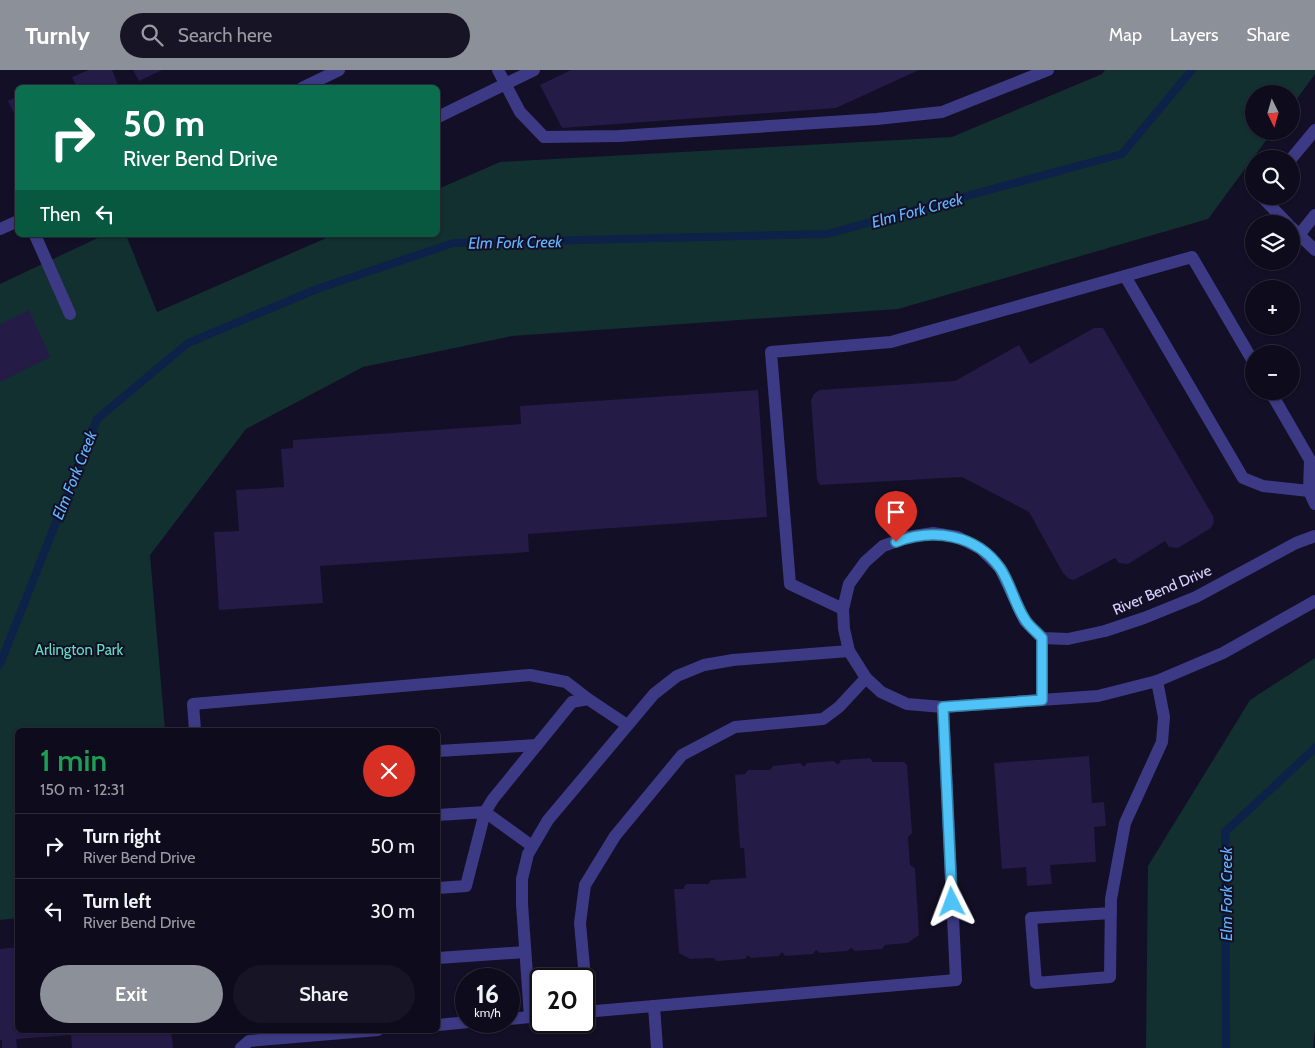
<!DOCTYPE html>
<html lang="en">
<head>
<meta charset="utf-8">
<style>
  body { margin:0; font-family:Cabin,sans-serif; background:#171425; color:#f1f3f6; height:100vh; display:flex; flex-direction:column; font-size:19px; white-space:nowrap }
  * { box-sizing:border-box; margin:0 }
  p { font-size:16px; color:#9b9ba3 }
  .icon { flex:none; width:28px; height:28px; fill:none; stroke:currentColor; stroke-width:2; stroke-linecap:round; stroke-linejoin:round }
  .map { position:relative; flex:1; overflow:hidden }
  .side { position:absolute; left:15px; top:658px; width:425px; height:305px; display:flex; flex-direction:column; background:#0e0b1c; border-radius:8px; box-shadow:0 1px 4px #0004,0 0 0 1px #2e2b3b }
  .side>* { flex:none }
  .guide { position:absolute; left:15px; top:15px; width:425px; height:152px; border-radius:8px; box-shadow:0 1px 4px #0004,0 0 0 1px #2e2b3b; background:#0b6e4f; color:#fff; overflow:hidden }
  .needle { width:32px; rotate:175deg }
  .tools { position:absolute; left:1245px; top:15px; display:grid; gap:10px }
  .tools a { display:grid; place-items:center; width:55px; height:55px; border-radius:50%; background:#0e0b1c; box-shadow:0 1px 4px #0004,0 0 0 1px #2e2b3b; font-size:25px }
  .speed { position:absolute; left:455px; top:898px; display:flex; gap:10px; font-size:25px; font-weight:700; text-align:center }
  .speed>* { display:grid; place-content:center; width:65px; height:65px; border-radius:50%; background:#0e0b1c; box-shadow:0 1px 4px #0004,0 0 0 1px #2e2b3b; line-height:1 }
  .speed small { font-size:12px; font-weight:400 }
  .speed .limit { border:2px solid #111; border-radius:8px; background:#fff; color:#111 }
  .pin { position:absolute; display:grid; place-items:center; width:42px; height:42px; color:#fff; margin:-51px -21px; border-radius:50% 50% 50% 0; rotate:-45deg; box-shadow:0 0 5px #0007 }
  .pin .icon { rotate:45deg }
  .me { position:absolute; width:55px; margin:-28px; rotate:357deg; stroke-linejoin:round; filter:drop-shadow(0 0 4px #0008) }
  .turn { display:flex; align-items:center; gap:18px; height:105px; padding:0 25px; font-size:22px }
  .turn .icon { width:65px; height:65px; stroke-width:2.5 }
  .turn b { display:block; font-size:35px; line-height:42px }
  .then { display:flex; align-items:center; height:48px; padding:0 25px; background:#0003; gap:10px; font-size:19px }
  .round { display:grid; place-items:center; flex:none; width:52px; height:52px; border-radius:26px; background:#171425 }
  .summary { display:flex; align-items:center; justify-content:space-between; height:85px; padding:0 25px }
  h1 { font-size:30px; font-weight:600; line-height:38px; color:#1e9e55 }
  .action { display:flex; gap:10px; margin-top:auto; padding:10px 25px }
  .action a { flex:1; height:58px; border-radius:30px; background:#8c9099; color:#fff; font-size:20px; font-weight:600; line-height:58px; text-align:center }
  .action a+a { background:#171425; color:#f1f3f6 }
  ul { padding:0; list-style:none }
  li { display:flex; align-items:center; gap:15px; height:65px; padding:0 25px; border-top:1px solid #2e2b3b }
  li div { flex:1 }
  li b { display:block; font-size:19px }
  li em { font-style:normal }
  header { display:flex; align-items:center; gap:30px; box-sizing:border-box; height:70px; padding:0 25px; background:#8c9099; color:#fff }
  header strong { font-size:24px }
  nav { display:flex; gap:28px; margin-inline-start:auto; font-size:18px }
  .search { width:350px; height:45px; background:#171425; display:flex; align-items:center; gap:12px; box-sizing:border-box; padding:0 18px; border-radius:28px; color:#9b9ba3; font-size:19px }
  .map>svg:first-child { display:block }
  .green { fill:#12302f }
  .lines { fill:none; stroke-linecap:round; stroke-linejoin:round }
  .stream { stroke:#0c2248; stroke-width:8 }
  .building { fill:#241b47 }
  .service { stroke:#3d3a85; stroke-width:12 }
  .minor { stroke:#3d3a85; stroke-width:12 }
  .tertiary { stroke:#3d3a85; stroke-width:12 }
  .route-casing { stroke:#337fa1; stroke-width:12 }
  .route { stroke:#4fc3f7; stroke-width:9 }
  .labels { text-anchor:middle; stroke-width:4; stroke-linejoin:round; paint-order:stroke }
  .street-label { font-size:15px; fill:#d9d4ff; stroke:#130f26 }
  .park-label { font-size:15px; fill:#5fe0c0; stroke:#130f26 }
  .water-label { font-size:16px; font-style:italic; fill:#62b6ff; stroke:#130f26 }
</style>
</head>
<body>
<header>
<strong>Turnly</strong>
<div class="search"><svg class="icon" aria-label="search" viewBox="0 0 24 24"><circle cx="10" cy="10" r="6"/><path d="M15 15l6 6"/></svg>Search here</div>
<nav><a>Map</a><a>Layers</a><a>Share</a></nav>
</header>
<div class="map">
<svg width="1315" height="978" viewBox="0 0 1315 978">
  <rect width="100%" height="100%" fill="#130f26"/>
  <g class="green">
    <polygon points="1105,0 1315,0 1315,4 1291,37 1291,24 1254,24 1254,61 1273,61 1208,149 898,239 512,266 363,297 246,359 150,485 165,660 18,660 17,848 0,850 0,214 104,165 126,165 157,242 333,165 438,165 438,119 500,92 952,67 1102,4"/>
    <polygon points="1315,588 1315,958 1313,978 1146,978 1148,796 1250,630"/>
  </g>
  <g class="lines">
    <g class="stream">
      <polyline points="0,594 97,349 188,273 317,219 453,173 827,164 1122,84 1192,0"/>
      <polyline points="1226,978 1225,762 1315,678"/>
    </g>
  </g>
  <g class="building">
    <polygon points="89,0 112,0 119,17 77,18 72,7"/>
    <polygon points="133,0 162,0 139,11"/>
    <polygon points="571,0 919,0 836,38 562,58 540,15"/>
    <polygon points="18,26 18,52 8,31"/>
    <polygon points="29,240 50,287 0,312 0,254"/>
    <polygon points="1094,258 1103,258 1213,446 1214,452 1211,458 1178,478 1169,477 1165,471 1128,494 1119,493 1115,488 1074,510 1069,509 1063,503 1029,442 962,407 820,415 817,410 811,330 814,324 819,320 955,311 1019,275 1030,294"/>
    <polygon points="758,320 767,447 528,464 529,482 320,496 323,533 219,540 214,462 239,461 236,420 284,417 281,379 293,378 293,370 521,354 520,336"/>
    <polygon points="1089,686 1092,733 1104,732 1106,756 1094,757 1096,792 1050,795 1052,814 1027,816 1026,797 1002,799 994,693"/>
    <polygon points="870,688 873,692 904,692 907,695 912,763 908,767 910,795 915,798 919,865 908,873 885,875 882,879 855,881 851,878 847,881 820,883 816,880 813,884 785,886 782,882 779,886 751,888 748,885 745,889 717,891 713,888 690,889 679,883 674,819 683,819 686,814 708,814 711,810 746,808 744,778 740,778 735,705 745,704 748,700 770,700 773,696 800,693 804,697 807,693 834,691 838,695 841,690"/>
    <polygon points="18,877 18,960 171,960 173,978 72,978 71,965 16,969 17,978 2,978 2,970 0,970 0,879"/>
  </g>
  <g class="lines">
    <g class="service">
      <polyline points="498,0 520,42 544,67 619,66 877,49 942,42 1048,0"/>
      <polyline points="438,47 534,0"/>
      <polyline points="1291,89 1315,60"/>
      <polyline points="1261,126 1288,154"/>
      <polyline points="1291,157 1315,180"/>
      <polyline points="35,165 70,244"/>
      <polyline points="1299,165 1315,145"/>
      <polyline points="1125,206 1243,408 1263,416 1309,421"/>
      <polyline points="1270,321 1310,390 1309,421 1315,434"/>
      <polyline points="843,539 790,514 771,282 891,272 1192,187 1254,293"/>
      <polyline points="195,660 193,634 530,605 566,612 588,629"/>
      <polyline points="438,681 537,675"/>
      <polyline points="438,745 485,742 466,816 438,818"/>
      <polyline points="532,776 485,742 493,729 572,632 588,629 627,655"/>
      <polyline points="1111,843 1031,848 1036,913 1110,907 1111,829 1125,753 1162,672 1164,647 1157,611"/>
      <polyline points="438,888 525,882"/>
      <polyline points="584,897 580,853 585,815 615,766 682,685 735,657 823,649 839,637 866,608"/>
      <polyline points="654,936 657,978"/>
      <polyline points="584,942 956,910 943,637"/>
      <polyline points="530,947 522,834 522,809 528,784 548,750 654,624 677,606 704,595 733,590 849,581"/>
      <polyline points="509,949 541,946"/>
      <polyline points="438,955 479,951"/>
      <polyline points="241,978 249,971 378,960"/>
    </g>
    <g class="minor">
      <polyline points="1315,466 1296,473 1196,527 1144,548 1105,561 1068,569 1042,568 1025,551 1000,498 981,479 958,467 933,463 908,467 883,476 865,492 849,514 843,539 844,559 849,581 866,608 881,622 907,634 943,637 1098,626 1157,611 1223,583 1315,531"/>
      <polyline points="1042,630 1042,568"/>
    </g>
    <g class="tertiary">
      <polyline points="302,18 339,0"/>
      <polyline points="0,159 18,151"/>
    </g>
  </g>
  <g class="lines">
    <defs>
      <path id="route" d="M896,472C933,458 976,464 1000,498C1011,514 1015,536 1026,551C1030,557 1037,562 1042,568V630L943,637L952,832"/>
    </defs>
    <use href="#route" class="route-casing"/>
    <use href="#route" class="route"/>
  </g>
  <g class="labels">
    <g class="street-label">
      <text transform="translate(1162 520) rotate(-23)" y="5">River Bend Drive</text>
    </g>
    <g class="park-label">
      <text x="79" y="585">Arlington Park</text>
    </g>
    <g class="water-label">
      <text transform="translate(917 140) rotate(-15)" y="6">Elm Fork Creek</text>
      <text transform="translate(515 172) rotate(-1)" y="6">Elm Fork Creek</text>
      <text transform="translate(74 405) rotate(-68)" y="6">Elm Fork Creek</text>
      <text transform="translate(1226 824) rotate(-90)" y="6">Elm Fork Creek</text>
    </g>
  </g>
</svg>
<div class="tools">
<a><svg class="needle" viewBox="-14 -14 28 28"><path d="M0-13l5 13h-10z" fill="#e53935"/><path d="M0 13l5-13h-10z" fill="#9b9ba3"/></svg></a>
<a><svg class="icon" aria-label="search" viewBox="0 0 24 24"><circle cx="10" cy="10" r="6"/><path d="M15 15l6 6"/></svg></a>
<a><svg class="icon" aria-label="layers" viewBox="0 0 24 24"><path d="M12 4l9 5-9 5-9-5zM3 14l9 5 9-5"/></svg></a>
<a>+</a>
<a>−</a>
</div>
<div class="speed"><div>16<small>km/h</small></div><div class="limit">20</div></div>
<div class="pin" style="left:896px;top:472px;background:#d93025"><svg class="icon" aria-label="arrive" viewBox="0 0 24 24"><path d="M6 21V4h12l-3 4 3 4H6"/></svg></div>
<svg class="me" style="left:952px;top:832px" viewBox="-20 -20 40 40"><path d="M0-17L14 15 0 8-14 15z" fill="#4fc3f7" stroke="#fff" stroke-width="4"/></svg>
<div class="guide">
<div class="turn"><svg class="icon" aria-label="right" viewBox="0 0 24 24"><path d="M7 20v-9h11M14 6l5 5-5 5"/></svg><div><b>50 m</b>River Bend Drive</div></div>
<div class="then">Then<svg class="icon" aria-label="left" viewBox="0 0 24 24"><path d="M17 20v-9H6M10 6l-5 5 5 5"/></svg></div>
</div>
<section class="side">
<div class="summary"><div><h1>1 min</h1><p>150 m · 12:31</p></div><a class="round" style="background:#d93025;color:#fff"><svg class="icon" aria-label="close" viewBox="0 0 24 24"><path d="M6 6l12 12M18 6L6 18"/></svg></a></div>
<ul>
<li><svg class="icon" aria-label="right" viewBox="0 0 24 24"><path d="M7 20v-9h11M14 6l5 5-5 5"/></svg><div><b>Turn right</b><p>River Bend Drive</p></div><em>50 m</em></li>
<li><svg class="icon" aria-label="left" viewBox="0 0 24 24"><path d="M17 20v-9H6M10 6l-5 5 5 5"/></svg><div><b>Turn left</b><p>River Bend Drive</p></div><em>30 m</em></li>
</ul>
<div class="action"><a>Exit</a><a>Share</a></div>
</section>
</div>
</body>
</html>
